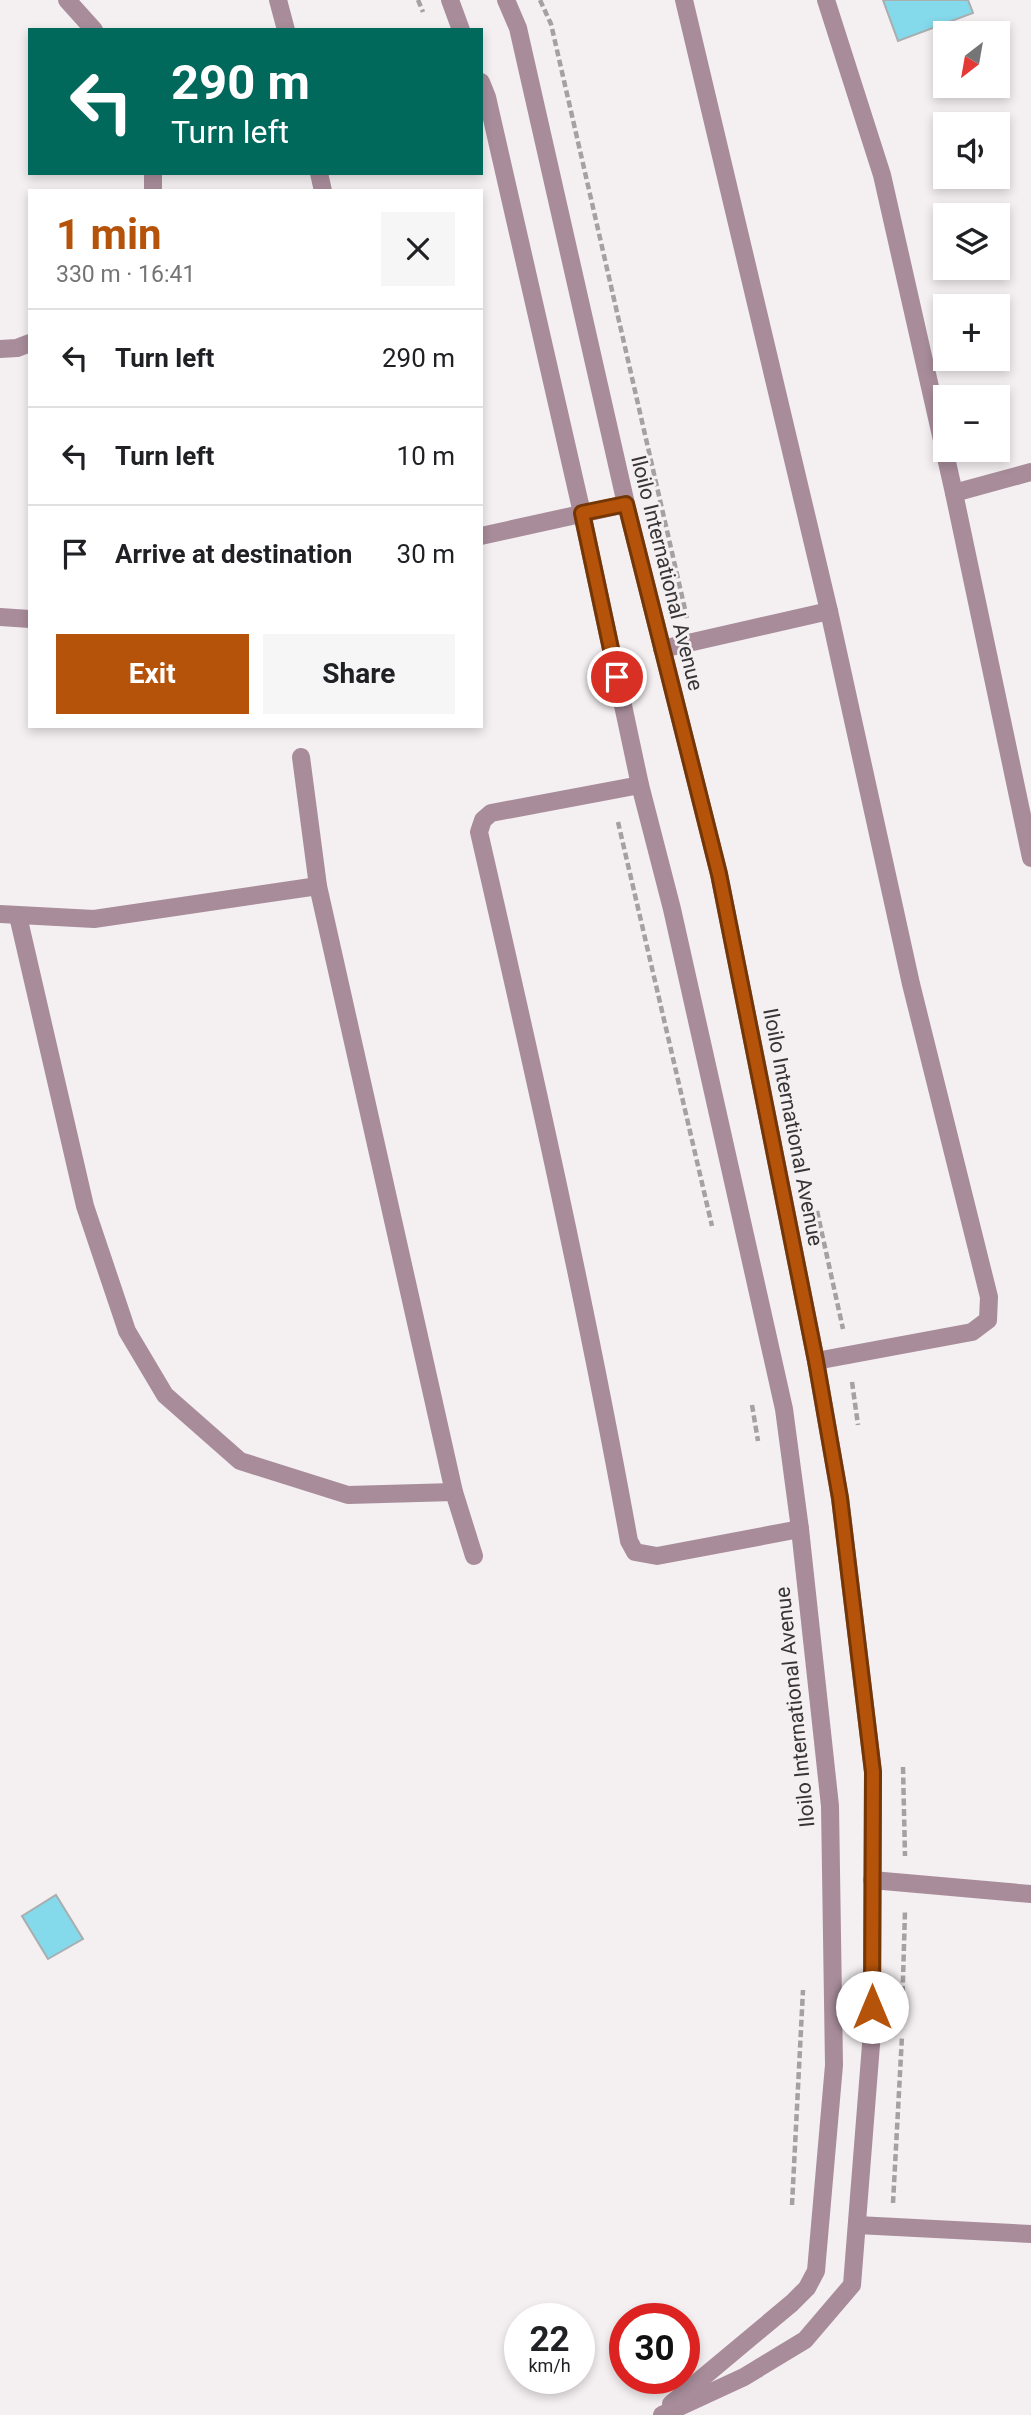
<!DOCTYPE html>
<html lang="en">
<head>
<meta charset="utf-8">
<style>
  body { margin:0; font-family:Roboto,sans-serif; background:#f6f6f6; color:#202124; height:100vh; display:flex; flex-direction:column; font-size:26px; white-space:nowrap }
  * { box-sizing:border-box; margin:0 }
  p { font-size:23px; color:#757577 }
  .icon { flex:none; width:38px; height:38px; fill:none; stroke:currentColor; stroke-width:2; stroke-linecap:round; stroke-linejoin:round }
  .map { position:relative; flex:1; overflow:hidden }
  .panel { position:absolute; left:28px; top:189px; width:455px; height:539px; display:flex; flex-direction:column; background:#fff; border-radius:0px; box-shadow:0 4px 10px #0003 }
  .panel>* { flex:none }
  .top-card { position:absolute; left:28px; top:28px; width:455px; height:147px; border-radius:0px; box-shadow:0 4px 10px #0003; background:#00695c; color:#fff; overflow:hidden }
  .needle { width:46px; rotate:211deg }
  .tools { position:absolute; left:933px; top:21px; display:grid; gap:14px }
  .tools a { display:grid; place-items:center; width:77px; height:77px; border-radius:0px; background:#fff; box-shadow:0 4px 10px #0003; font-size:35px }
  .speed { position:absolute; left:504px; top:2303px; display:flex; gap:14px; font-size:35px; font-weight:700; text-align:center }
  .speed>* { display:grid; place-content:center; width:91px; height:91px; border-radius:50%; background:#fff; box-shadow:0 4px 10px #0003; line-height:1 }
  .speed small { font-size:18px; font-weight:400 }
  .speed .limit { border:10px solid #d22; background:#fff; color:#111 }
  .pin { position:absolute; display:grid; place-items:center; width:60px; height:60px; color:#fff; margin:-30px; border:4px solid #fff; border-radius:50%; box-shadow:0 2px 7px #0007 }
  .me { position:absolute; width:77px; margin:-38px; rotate:0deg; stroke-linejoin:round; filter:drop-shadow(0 0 5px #0008) }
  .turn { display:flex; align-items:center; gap:24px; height:147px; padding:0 28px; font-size:32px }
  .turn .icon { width:91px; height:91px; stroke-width:2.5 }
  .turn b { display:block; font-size:49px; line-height:60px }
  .round { display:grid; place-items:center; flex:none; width:74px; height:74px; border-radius:0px; background:#f6f6f6 }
  .headline { display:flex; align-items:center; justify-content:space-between; height:119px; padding:0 28px }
  h1 { font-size:42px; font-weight:700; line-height:52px; color:#b45309 }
  .cta { display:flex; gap:14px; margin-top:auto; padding:14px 28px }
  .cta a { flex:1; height:80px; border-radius:0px; background:#b45309; color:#fff; font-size:28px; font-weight:700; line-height:80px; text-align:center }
  .cta a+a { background:#f6f6f6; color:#202124 }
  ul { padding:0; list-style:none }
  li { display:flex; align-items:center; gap:21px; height:98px; padding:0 28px; border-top:2px solid #e0e0e0 }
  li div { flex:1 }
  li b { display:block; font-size:26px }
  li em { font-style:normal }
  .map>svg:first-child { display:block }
  .building { fill:#84d9eb; stroke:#a9aeaf; stroke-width:2 }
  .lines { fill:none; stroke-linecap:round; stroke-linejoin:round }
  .path { stroke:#a4a1a2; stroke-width:4.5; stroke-dasharray:7 3.5; stroke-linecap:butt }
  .minor { stroke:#a88c9a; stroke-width:18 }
  .route-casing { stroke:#753606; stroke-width:18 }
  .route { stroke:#b45309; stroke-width:12 }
  .labels { text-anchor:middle; stroke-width:5; stroke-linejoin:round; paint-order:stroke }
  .street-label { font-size:21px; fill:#363435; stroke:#f4eff1 }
</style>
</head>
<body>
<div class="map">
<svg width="1031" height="2415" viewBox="0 0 1031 2415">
  <rect width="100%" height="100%" fill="#f4eff1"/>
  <g class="building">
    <polygon points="883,0 968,0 973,13 898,41"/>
    <polygon points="56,1895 83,1939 48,1959 22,1916"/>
  </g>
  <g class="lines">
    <g class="path">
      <polyline points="418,0 423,12"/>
      <polyline points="540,0 551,24 687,618"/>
      <polyline points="618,822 712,1226"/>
      <polyline points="817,1211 843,1329"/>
      <polyline points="852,1382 858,1425"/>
      <polyline points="752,1405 758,1441"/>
      <polyline points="903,1767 905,1856"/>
      <polyline points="902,2014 905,1911"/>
      <polyline points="893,2203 902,2036"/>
      <polyline points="792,2205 803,1990"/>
    </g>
    <g class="minor">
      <polyline points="67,0 94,30"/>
      <polyline points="278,0 286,30"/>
      <polyline points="450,0 461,30"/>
      <polyline points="506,0 518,28 626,504 719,874 816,1361 840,1498 873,1772 872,2032 852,2285 805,2340 744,2377 662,2415"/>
      <polyline points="684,0 829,611 911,984 989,1297 988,1320 972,1332 816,1361"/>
      <polyline points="826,0 882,175 954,493 1031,858"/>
      <polyline points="481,82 487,97 582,513 640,785 672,909 784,1409 800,1529 830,1806 834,2065 816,2271 807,2288 792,2303 671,2404"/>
      <polyline points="153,173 153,191"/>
      <polyline points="319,173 323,191"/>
      <polyline points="0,349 17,348 30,343"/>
      <polyline points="954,493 1031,472"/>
      <polyline points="481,536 626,504"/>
      <polyline points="0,617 30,619"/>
      <polyline points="662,649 829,611"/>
      <polyline points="301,757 318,886"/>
      <path d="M640,785L491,813L483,820L479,832C533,1068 586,1303 629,1541L635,1552L657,1556L800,1529"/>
      <polyline points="0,914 94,919 318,886 454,1492 474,1556"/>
      <polyline points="18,916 85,1206 127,1331 165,1395 240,1461 348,1495 454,1492"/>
      <polyline points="872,1880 1031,1894"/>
      <polyline points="857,2225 1031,2234"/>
    </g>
  </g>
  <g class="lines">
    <defs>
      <polyline id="route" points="617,677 582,513 626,504 719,874 816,1361 840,1498 873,1772 872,2007"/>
    </defs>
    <use href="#route" class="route-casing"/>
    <use href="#route" class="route"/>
  </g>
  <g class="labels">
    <g class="street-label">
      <text transform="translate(667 573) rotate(76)" y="7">Iloilo International Avenue</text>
      <text transform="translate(793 1127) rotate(79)" y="7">Iloilo International Avenue</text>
      <text transform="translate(795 1707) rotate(-96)" y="7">Iloilo International Avenue</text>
    </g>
  </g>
</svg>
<div class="tools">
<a><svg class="needle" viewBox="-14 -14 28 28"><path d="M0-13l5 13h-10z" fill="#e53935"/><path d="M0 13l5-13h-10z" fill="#757577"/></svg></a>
<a><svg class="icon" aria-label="sound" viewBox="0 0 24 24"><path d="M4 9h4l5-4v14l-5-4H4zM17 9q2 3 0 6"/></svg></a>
<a><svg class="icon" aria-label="layers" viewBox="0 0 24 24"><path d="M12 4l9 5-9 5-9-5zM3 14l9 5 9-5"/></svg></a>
<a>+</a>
<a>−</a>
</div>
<div class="speed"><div>22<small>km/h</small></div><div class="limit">30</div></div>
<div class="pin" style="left:617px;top:677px;background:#d93025"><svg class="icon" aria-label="arrive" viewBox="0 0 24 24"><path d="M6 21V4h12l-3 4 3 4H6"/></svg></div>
<svg class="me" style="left:872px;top:2007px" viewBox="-20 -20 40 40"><circle r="19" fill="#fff"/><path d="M0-13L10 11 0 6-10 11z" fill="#b45309"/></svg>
<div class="top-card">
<div class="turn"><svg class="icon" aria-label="left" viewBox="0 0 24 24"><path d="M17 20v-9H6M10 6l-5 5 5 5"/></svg><div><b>290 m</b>Turn left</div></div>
</div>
<section class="panel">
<div class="headline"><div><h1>1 min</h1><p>330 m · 16:41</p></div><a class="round"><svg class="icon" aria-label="close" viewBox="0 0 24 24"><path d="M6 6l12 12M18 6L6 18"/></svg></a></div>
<ul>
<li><svg class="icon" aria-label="left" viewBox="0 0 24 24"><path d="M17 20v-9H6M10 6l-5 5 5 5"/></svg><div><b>Turn left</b></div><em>290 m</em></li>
<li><svg class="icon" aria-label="left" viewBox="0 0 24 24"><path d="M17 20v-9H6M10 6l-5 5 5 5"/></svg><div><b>Turn left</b></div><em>10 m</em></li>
<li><svg class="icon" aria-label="arrive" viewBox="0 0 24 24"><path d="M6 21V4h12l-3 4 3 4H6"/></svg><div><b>Arrive at destination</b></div><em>30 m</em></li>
</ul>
<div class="cta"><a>Exit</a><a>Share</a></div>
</section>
</div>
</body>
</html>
